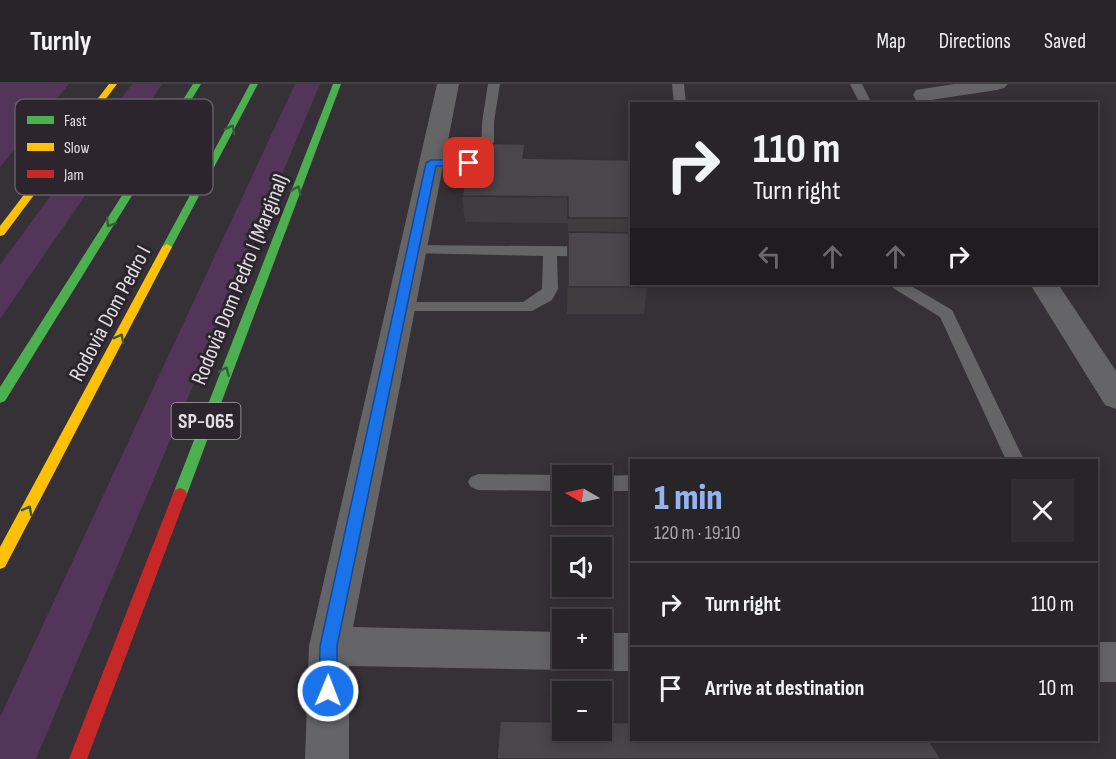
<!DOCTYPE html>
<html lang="en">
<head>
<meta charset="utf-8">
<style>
  body { margin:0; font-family:"Sofia Sans Condensed",sans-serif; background:#302d30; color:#f1f3f6; height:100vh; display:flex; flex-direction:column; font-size:22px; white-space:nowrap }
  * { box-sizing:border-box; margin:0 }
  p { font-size:20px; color:#a5a5a8 }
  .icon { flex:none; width:33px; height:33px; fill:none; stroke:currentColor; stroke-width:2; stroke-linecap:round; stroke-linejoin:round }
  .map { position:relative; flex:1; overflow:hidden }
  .side { position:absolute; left:630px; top:375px; width:468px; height:282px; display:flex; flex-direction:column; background:#282528; border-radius:0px; box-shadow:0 3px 15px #0003,0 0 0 2px #444245 }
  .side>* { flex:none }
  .banner { position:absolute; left:630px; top:18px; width:468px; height:183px; border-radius:0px; box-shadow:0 3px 15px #0003,0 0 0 2px #444245; background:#282528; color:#f1f3f6; overflow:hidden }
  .needle { width:39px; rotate:279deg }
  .controls { position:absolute; left:552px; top:381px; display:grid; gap:12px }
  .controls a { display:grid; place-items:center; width:60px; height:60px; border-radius:0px; background:#282528; box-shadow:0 3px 15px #0003,0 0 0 2px #444245; font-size:30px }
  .pin { position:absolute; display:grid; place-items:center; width:51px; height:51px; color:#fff; margin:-26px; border-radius:12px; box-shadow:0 3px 9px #0006 }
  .me { position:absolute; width:66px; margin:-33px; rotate:1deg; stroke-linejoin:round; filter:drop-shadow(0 0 4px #0008) }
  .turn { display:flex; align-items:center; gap:21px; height:126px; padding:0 24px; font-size:27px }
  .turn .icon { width:78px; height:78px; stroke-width:2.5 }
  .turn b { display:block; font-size:42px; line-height:51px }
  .lanes { display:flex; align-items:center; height:57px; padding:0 24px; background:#0003; justify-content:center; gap:30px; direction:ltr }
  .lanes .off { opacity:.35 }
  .round { display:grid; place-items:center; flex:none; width:63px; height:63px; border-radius:0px; background:#302d30 }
  .overview { display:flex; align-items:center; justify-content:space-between; height:102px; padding:0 24px }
  h1 { font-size:36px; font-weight:800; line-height:45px; color:#95b2f1 }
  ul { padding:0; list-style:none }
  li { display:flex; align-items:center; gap:18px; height:84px; padding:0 24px; border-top:2px solid #444245 }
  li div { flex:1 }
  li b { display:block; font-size:22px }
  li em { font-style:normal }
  header { display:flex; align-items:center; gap:36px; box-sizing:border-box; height:84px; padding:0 30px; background:#282528; border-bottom:2px solid #444245 }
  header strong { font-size:28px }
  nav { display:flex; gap:33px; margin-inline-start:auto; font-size:21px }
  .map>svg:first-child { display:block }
  .green { fill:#523559 }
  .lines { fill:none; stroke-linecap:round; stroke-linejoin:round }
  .lane { fill:#656466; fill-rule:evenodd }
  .street { fill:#656466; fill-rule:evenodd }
  .fast { fill:#4caf50; fill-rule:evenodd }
  .slow { fill:#ffc107; fill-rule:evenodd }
  .jam { fill:#c62828; fill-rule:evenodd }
  .wall { fill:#403c40 }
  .building { fill:#4a464b; stroke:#343134; stroke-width:1.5 }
  .oneway { stroke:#395c3c }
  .route { fill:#1a73e8; stroke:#114b97; stroke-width:1.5 }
  .labels { text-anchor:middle; stroke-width:6; stroke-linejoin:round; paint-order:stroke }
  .shield { fill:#2c252e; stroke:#aca6ad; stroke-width:1.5 }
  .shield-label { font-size:21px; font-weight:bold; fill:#e3dee4 }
  .street-label { font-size:22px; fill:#e3dee4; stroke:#2c252e }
  .key { fill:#2c252e; stroke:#635c65; stroke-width:1.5 }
  .key-label { font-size:16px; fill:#e3dee4 }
</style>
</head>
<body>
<header>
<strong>Turnly</strong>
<nav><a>Map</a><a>Directions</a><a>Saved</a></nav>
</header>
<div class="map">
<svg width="1116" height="675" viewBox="0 0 1116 675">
  <rect width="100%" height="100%" fill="#353136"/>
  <g class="green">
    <polygon points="0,0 69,0 0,83"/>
    <polygon points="132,0 162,0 0,235 0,181"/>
    <polygon points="295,0 320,0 36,675 0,675 0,633"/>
  </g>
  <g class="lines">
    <g class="lane">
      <polygon points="488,0 500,0 494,38 494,75 500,79 498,82 426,82 426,76 431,75 481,75 482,38"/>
      <polygon points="672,0 684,0 686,20 674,20"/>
      <polygon points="850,0 862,0 872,20 860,20"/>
      <polygon points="413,161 632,163 632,173 557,172 558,205 552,216 532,227 402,227 394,222 396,218 523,218 542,205 543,172 408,169 406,166"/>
      <polygon points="891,200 908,200 952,226 1024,376 1006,376 940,233 893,204"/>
      <polygon points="478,390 562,391 562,407 478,406 471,403 468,398 471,393"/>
      <polygon points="632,391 632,407 602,407 601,392"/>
    </g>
    <g class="street">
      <polygon points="437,0 459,0 353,543 562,548 562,574 579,574 577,581 562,586 349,582 349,675 305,675 309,562"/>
      <polygon points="954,0 1008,0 1004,4 997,6 924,17 916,16 913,11 916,6"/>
      <polygon points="1030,200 1058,200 1116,287 1116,325 1105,321"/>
      <polygon points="602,549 632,549 632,587 602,587 587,582 584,574 602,574"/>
      <rect x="1096" y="558" width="20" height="40"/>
    </g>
    <g class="fast">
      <polygon points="193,0 201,0 5,317 0,319 0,303"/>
      <polygon points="250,0 258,0 172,163 167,166 163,165 162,163"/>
      <polygon points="333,0 341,0 187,410 185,414 180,416 175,414 173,410"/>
    </g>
    <g class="slow">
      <polygon points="109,0 117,0 4,151 0,152 0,142"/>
      <polygon points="167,160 172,163 5,483 0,485 0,463 162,163"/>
    </g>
    <polygon class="jam" points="180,404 185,406 187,410 87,675 69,675 173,410 175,406"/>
  </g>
  <polygon class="wall" points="628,61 632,61 632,200 647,203 644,230 567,230 568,139 465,138 462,112 525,74 627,76"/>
  <g class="building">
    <polygon points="472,59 525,60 523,74 629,76 628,61 632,61 632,134 568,134 568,113 462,112"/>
    <polygon points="568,148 632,149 632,200 646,200 647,203 568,203"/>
    <polygon points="500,637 562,638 562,646 602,646 602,638 632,639 632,656 929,656 941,675 497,675"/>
  </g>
  <defs><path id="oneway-chevron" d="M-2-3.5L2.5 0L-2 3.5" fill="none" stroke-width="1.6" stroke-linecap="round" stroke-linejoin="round" transform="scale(1.5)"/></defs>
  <g class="oneway">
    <use href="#oneway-chevron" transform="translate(231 45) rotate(-62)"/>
    <use href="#oneway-chevron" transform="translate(297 106) rotate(-68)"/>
    <use href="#oneway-chevron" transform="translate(110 139) rotate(122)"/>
    <use href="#oneway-chevron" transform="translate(120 254) rotate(-62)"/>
    <use href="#oneway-chevron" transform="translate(225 287) rotate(-68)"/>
    <use href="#oneway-chevron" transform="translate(28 426) rotate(-62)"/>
  </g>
  <polygon class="route" points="469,76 474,79 472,81 436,82 337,562 337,607 334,613 328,616 322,613 319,607 320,562 426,79 431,76"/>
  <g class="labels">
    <rect class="shield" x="171.5" y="319" width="69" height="36" rx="4.5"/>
    <g class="shield-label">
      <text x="206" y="344">SP-065</text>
    </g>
    <g class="street-label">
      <text transform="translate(239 195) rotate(-68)" y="8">Rodovia Dom Pedro I (Marginal)</text>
      <text transform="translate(109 229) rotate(-62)" y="8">Rodovia Dom Pedro I</text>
    </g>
  </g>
  <rect x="15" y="15" width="198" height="96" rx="9" class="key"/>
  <rect x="27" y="32" width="27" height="8" fill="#4caf50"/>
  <rect x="27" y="59" width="27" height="8" fill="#ffc107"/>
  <rect x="27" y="86" width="27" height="8" fill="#c62828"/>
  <g class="key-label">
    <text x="64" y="42">Fast</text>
    <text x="64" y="69">Slow</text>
    <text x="64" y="96">Jam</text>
  </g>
</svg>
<div class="controls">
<a><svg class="needle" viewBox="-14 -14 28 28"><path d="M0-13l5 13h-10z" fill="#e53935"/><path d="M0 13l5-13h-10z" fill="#a5a5a8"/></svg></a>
<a><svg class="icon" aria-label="sound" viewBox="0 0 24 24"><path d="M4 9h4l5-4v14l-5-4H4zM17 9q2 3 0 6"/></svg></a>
<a>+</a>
<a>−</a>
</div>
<div class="pin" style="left:469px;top:79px;background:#d93025"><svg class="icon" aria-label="arrive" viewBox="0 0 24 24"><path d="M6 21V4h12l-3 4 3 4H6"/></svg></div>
<svg class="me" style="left:328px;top:607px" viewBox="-20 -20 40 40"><circle r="17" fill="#1a73e8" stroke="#fff" stroke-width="3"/><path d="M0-11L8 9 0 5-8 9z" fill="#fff"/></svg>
<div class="banner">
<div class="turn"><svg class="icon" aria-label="right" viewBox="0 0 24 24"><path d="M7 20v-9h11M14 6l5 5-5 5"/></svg><div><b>110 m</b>Turn right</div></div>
<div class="lanes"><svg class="icon off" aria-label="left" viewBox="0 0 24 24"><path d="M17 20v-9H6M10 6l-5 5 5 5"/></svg><svg class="icon off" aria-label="ahead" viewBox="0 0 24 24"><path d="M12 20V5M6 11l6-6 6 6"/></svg><svg class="icon off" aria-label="ahead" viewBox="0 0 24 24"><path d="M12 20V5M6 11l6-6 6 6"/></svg><svg class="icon" aria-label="right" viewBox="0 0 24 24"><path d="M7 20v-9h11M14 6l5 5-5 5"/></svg></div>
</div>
<section class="side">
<div class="overview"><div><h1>1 min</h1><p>120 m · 19:10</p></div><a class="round"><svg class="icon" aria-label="close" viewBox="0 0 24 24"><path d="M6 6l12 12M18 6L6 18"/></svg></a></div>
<ul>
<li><svg class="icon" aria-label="right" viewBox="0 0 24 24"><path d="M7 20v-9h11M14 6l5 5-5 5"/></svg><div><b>Turn right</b></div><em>110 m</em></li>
<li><svg class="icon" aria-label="arrive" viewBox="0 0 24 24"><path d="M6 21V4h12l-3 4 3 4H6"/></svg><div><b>Arrive at destination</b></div><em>10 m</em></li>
</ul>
</section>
</div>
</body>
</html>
